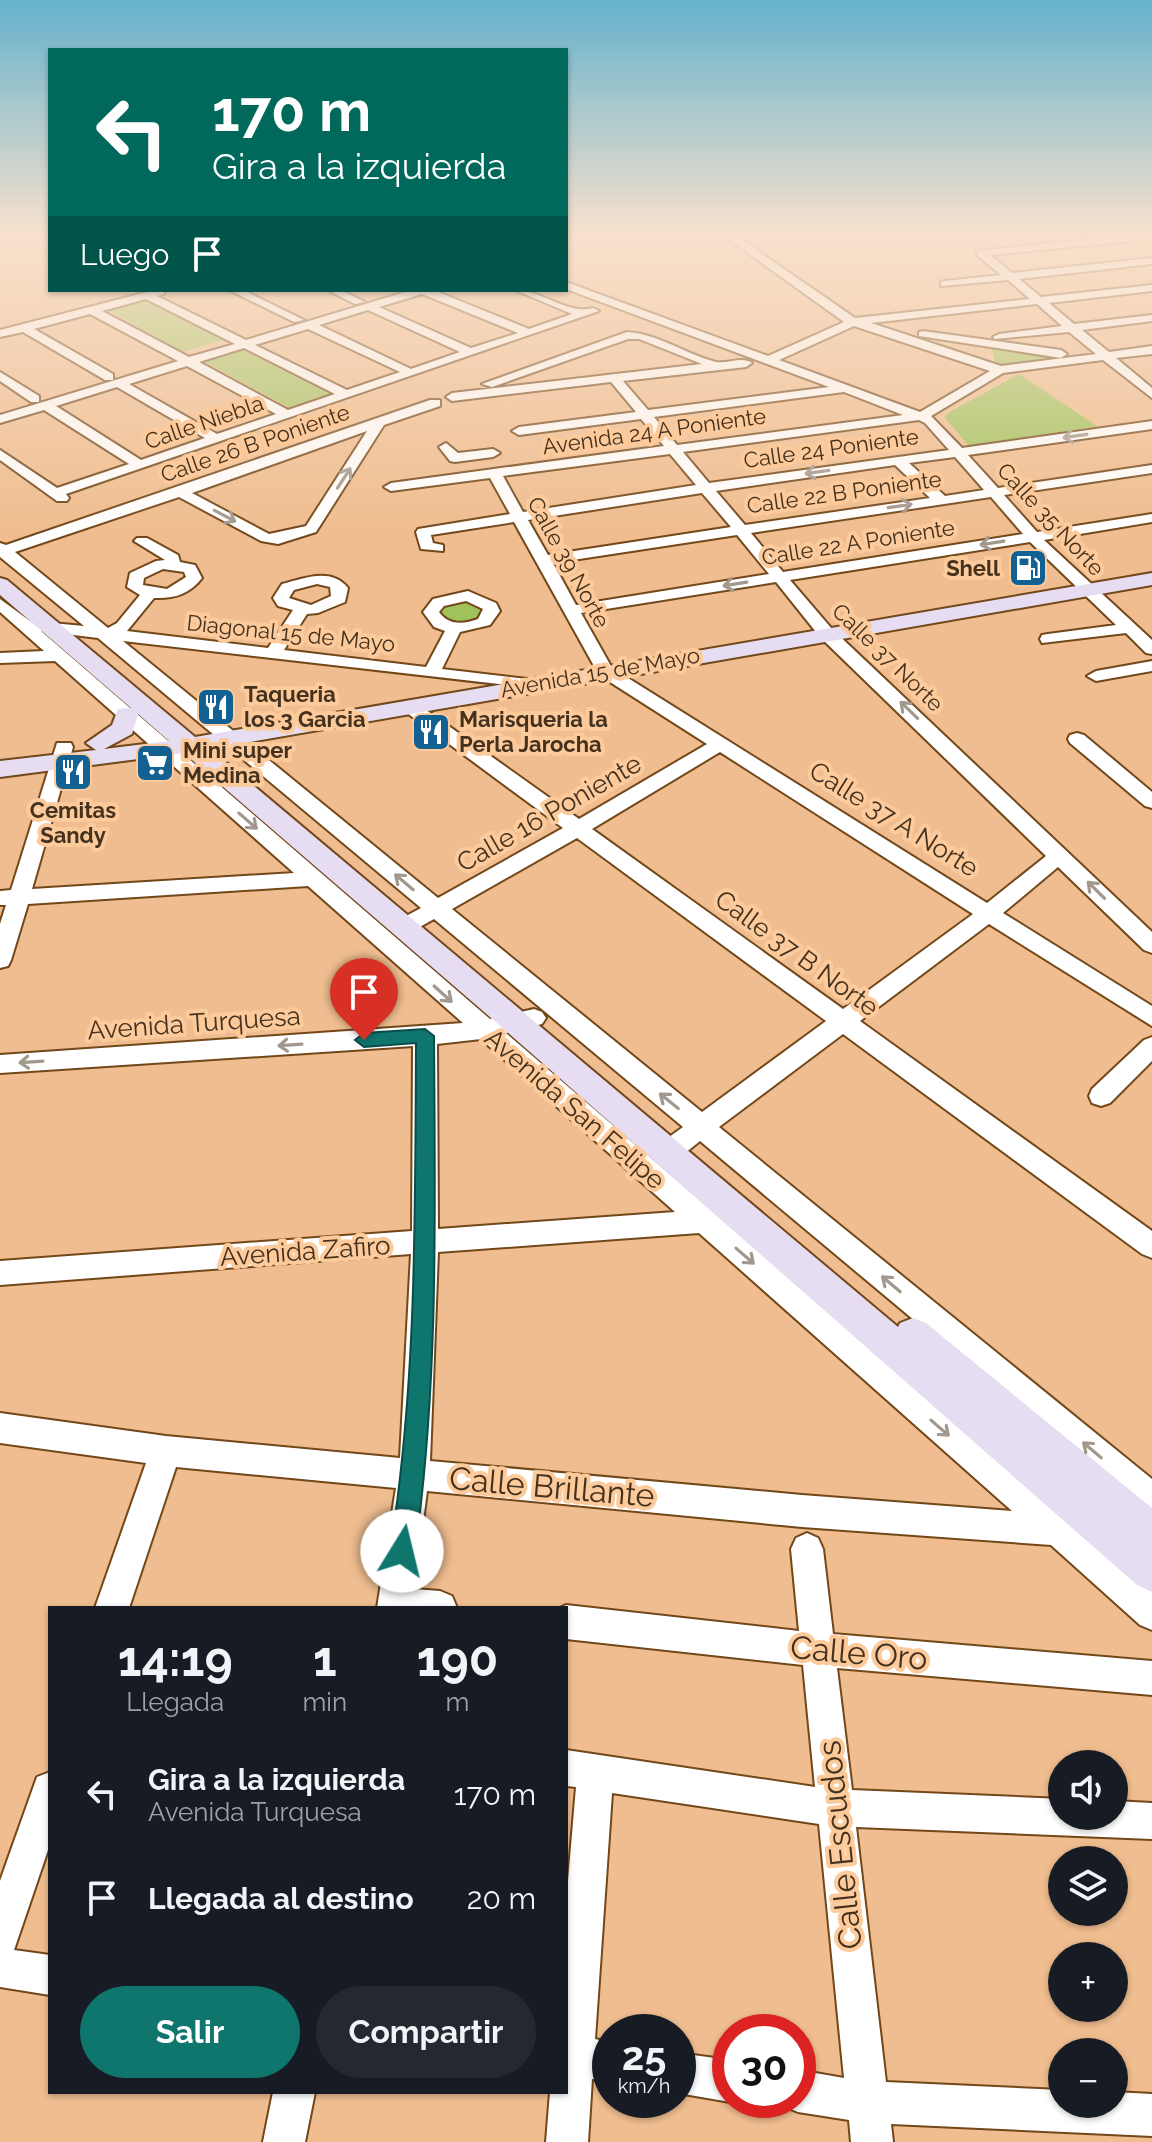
<!DOCTYPE html>
<html lang="es">
<head>
<meta charset="utf-8">
<style>
  body { margin:0; font-family:Raleway,sans-serif; background:#242831; color:#f1f3f6; height:100vh; display:flex; flex-direction:column; font-size:30px; white-space:nowrap }
  * { box-sizing:border-box; margin:0 }
  p { font-size:26px; color:#9ea1a6 }
  .icon { flex:none; width:44px; height:44px; fill:none; stroke:currentColor; stroke-width:2; stroke-linecap:round; stroke-linejoin:round }
  .map { position:relative; flex:1; overflow:hidden }
  .drawer { position:absolute; left:48px; top:1606px; width:520px; height:488px; display:flex; flex-direction:column; background:#171b24; border-radius:0px; box-shadow:0 2px 6px #0004 }
  .drawer>* { flex:none }
  .banner { position:absolute; left:48px; top:48px; width:520px; height:244px; border-radius:0px; box-shadow:0 2px 6px #0004; background:#00695c; color:#fff; overflow:hidden }
  .fabs { position:absolute; left:1048px; top:1750px; display:grid; gap:16px }
  .fabs a { display:grid; place-items:center; width:80px; height:80px; border-radius:50%; background:#171b24; box-shadow:0 2px 6px #0004; font-size:40px }
  .speed { position:absolute; left:592px; top:2014px; display:flex; gap:16px; font-size:40px; font-weight:700; text-align:center }
  .speed>* { display:grid; place-content:center; width:104px; height:104px; border-radius:50%; background:#171b24; box-shadow:0 2px 6px #0004; line-height:1 }
  .speed small { font-size:20px; font-weight:400 }
  .speed .limit { border:12px solid #d22; background:#fff; color:#111 }
  .pin { position:absolute; display:grid; place-items:center; width:68px; height:68px; color:#fff; margin:-82px -34px; border-radius:50% 50% 50% 0; rotate:-45deg; box-shadow:0 0 8px #0007 }
  .pin .icon { rotate:45deg }
  .me { position:absolute; width:88px; margin:-44px; rotate:9deg; stroke-linejoin:round; filter:drop-shadow(0 0 6px #0008) }
  .turn { display:flex; align-items:center; gap:28px; height:168px; padding:0 32px; font-size:36px }
  .turn .icon { width:104px; height:104px; stroke-width:2.5 }
  .turn b { display:block; font-size:56px; line-height:68px }
  .then { display:flex; align-items:center; height:76px; padding:0 32px; background:#0003; gap:16px; font-size:30px }
  .eta { display:flex; justify-content:space-evenly; align-items:center; height:136px; text-align:center }
  .eta b { font-size:48px; font-weight:700; line-height:56px }
  .cta { display:flex; gap:16px; margin-top:auto; padding:16px 32px }
  .cta a { flex:1; height:92px; border-radius:48px; background:#0f766e; color:#fff; font-size:32px; font-weight:700; line-height:92px; text-align:center }
  .cta a+a { background:#242831; color:#f1f3f6 }
  ul { padding:0; list-style:none }
  li { display:flex; align-items:center; gap:24px; height:104px; padding:0 32px }
  li div { flex:1 }
  li b { display:block; font-size:30px }
  li em { font-style:normal }
  .map>svg:first-child { display:block }
  .green { fill:#a1c25b }
  .lines { fill:none; stroke-linecap:round; stroke-linejoin:round }
  .street-casing { stroke:#724719; stroke-width:4 }
  .secondary-casing { stroke:#724719; stroke-width:4 }
  .street { fill:#fff; fill-rule:evenodd }
  .secondary { fill:#e6ddf2; fill-rule:evenodd }
  .oneway { stroke:#a2988e }
  .route { fill:#0f766e; stroke:#0a4d48; stroke-width:2 }
  .labels { text-anchor:middle; stroke-width:8; stroke-linejoin:round; paint-order:stroke }
  .far-street-label { font-size:22px; fill:#44311e; stroke:#fcca9b }
  .far-poi-label { font-size:22px; font-weight:bold; fill:#44311e; stroke:#fcca9b; text-anchor:start }
  .street-label { font-size:26px; fill:#44311e; stroke:#fcca9b }
  .near-street-label { font-size:32px; fill:#44311e; stroke:#fcca9b }
</style>
</head>
<body>
<div class="map">
<svg width="1152" height="2142" viewBox="0 0 1152 2142">
  <rect width="100%" height="100%" fill="#efbd8f"/>
  <g class="green">
    <polygon points="145,299 227,339 182,352 106,309"/>
    <polygon points="991,345 1057,356 1059,360 1005,368 996,366"/>
    <polygon points="242,349 332,394 290,408 203,361"/>
    <polygon points="1019,374 1100,428 970,447 945,418 946,414"/>
    <polygon points="471,598 489,607 481,622 454,626 436,617 445,602"/>
  </g>
  <g class="lines">
    <defs>
      <g id="street">
        <path d="M720,233H732L855,318L1030,299L1008,280L941,286V282L945,281L1001,275L977,255V251L1152,233V239L990,255L1012,273L1152,258V264L1019,279L1041,297L1152,285V291L1049,303L1074,324L1152,315V321L1082,330L1109,352L1152,346V354L1116,358L1152,388V398L1103,360L1003,373L931,416L962,448L1152,421V429L968,455L998,488L1152,465V473L1004,495L1037,532L1152,514V522L1044,540L1152,640V654L1146,653L1126,633L1042,643L1040,639L1042,635L1048,634L1116,625L1030,542L790,580L832,629L1152,932V953L1144,950L1058,867L1003,913L1152,1006V1026L989,924L860,1021L1152,1231V1258L1142,1254L843,1034L719,1127L1152,1479V1515L1141,1510L700,1141C687,1151 675,1165 658,1159L654,1152L658,1145L683,1127L434,919L411,932H395L392,927L395,922L421,908L98,638L41,631L490,1019L534,1009L542,1012L546,1018L542,1024L506,1033L1152,1591V1630L1140,1625L1051,1545L802,1527L427,1491L414,1589L440,1591L452,1596L457,1608H377L396,1488L176,1467L129,1608H95L146,1463L0,1443V1413L166,1436L400,1458L411,1254L0,1285V1261L412,1231L413,1046L0,1073V1055L463,1023L308,886L28,904L11,960L8,966L0,968V924L6,905H0V891L11,890L57,743H71L73,747L32,889L294,873L55,661L0,663V653L44,651L0,612V599L30,621L84,626L0,557V543L6,545L430,400H440V406L384,425L316,532L278,544L261,541L179,497L15,552L108,628L117,623L140,595L127,587L130,573L156,561L165,560L134,541L137,538H147L178,555L180,562L195,565L202,578C190,594 174,599 154,598L127,631L268,648L293,610L278,606L273,598L282,584C305,578 331,567 348,588L345,602L318,613L307,614L284,650L426,667L445,631L434,627L423,612L433,599L468,591L496,603L500,611L490,625L460,632L442,669L527,679L536,684L533,688L123,641L438,898L563,828L403,710L400,706L403,702H415L579,819L707,744L599,675L514,522L431,535L433,543L443,545V551L421,549L416,532L418,529L510,514L490,478L391,491L384,487L391,483L664,446L641,419L519,435L512,431L519,427L636,412L611,382L452,401L446,397L452,393L702,364L639,339H628L492,387L482,384L627,332C659,334 685,354 716,362C728,364 742,356 752,363L746,367L623,381L648,410L829,387L566,289V282L768,356L844,322ZM1037,304L1062,326L999,334L993,337L995,339L1069,332L1096,354L1001,366L871,323ZM854,326L990,371L920,412L779,360ZM844,392L903,415L677,445L654,417ZM919,420L925,423L949,450L709,483L683,452ZM367,431L306,526L269,534L192,493ZM670,454L696,485L523,512L503,476ZM955,457L984,490L945,496L909,463ZM895,465L930,498L745,525L716,491ZM702,493L731,527L548,555L528,520ZM991,497L1023,534L783,572L751,533ZM737,535L769,574L576,605L553,563ZM163,569L184,572L186,577L167,589L143,585L144,578ZM776,582L820,637L1046,856L987,903L612,668L581,613ZM317,584L330,587L331,596L311,605L289,598L294,590ZM466,601L483,609L478,619C464,624 449,626 439,612L444,606ZM720,752L973,914L843,1009L592,829ZM577,838L826,1021L702,1112L452,909ZM481,1039L675,1212L438,1229L437,1044ZM699,1233L1012,1511L802,1495L430,1461L438,1252Z"/>
        <path d="M155,290H164V294L157,296L246,340L412,290H433L529,329L572,314L515,290C541,290 568,315 593,308L599,311L66,494L69,498L67,501H57L0,460V450L57,488L129,464L44,410L0,423V415L178,361L90,314L34,329L113,374V380H105L23,332L0,337V330ZM422,294L518,333L471,348L379,307ZM146,299L235,344L189,357L102,311ZM368,310L460,352L411,369L319,325ZM308,329L400,372L347,390L255,345ZM244,348L335,394L288,410L199,362ZM187,366L276,414L217,434L129,384ZM117,387L205,438L141,460L56,406Z"/>
        <polygon points="229,290 243,290 304,320 294,322"/>
        <polygon points="327,290 341,290 365,302 355,304"/>
        <polygon points="923,331 1061,350 1067,354 1061,358 919,336 919,332"/>
        <polygon points="0,372 39,396 39,402 31,402 0,381"/>
        <polygon points="446,443 458,453 493,449 500,453 493,457 455,462 450,461 439,447"/>
        <polygon points="1152,661 1152,671 1096,681 1087,676 1096,671"/>
        <polygon points="1077,733 1084,735 1152,792 1152,808 1145,806 1070,743 1068,739 1070,735"/>
        <polygon points="1152,1037 1152,1061 1110,1103 1101,1106 1092,1103 1089,1096 1092,1089 1144,1040"/>
        <polygon points="807,1533 818,1538 823,1549 833,1634 1152,1661 1152,1695 837,1668 852,1790 1062,1799 1062,1816 1114,1816 1114,1801 1152,1803 1152,1839 856,1827 886,2082 1062,2090 1062,2104 1114,2104 1114,2092 1152,2094 1152,2136 891,2124 893,2142 851,2142 849,2120 798,2112 783,2106 781,2100 798,2100 798,2070 844,2078 819,1824 612,1793 595,2039 610,2042 610,2082 592,2079 588,2142 546,2142 550,2092 566,2092 566,1904 576,1787 566,1786 566,1750 815,1787 803,1665 566,1639 566,1608 560,1608 566,1605 799,1631 791,1549 796,1538"/>
        <polygon points="50,1772 50,1844 14,1950 50,1955 50,1995 0,1987 0,1881 37,1777"/>
        <polygon points="678,2053 730,2060 730,2100 734,2100 730,2102 678,2093"/>
        <polygon points="273,2092 315,2092 305,2142 263,2142"/>
      </g>
      <path id="secondary" d="M1152,573V585L210,749L898,1327L900,1323L913,1318L926,1323L1152,1508V1592L1137,1585L505,1030L184,753L0,777V761L96,750L86,743L112,725L118,709L131,708L0,595V578L7,580L195,737ZM138,714L169,741L104,749L132,734Z"/>
    </defs>
    <use href="#street" class="street-casing"/>
    <use href="#secondary" class="secondary-casing"/>
    <use href="#street" class="street"/>
    <use href="#secondary" class="secondary"/>
  </g>
  <defs><path id="oneway-shaft" d="M-6 0H5M1.5-3L5.5 0L1.5 3" fill="none" stroke-width="1.6" stroke-linecap="round" stroke-linejoin="round" transform="scale(2)"/></defs>
  <g class="oneway">
    <use href="#oneway-shaft" transform="translate(1075 436) rotate(172)"/>
    <use href="#oneway-shaft" transform="translate(817 472) rotate(172)"/>
    <use href="#oneway-shaft" transform="translate(344 478) rotate(-57)"/>
    <use href="#oneway-shaft" transform="translate(900 506) rotate(-8)"/>
    <use href="#oneway-shaft" transform="translate(225 516) rotate(28)"/>
    <use href="#oneway-shaft" transform="translate(992 543) rotate(171)"/>
    <use href="#oneway-shaft" transform="translate(735 584) rotate(171)"/>
    <use href="#oneway-shaft" transform="translate(909 710) rotate(-136)"/>
    <use href="#oneway-shaft" transform="translate(248 821) rotate(41)"/>
    <use href="#oneway-shaft" transform="translate(404 882) rotate(-140)"/>
    <use href="#oneway-shaft" transform="translate(1096 890) rotate(-135)"/>
    <use href="#oneway-shaft" transform="translate(443 994) rotate(42)"/>
    <use href="#oneway-shaft" transform="translate(290 1045) rotate(176)"/>
    <use href="#oneway-shaft" transform="translate(31 1062) rotate(176)"/>
    <use href="#oneway-shaft" transform="translate(669 1101) rotate(-141)"/>
    <use href="#oneway-shaft" transform="translate(745 1256) rotate(41)"/>
    <use href="#oneway-shaft" transform="translate(891 1284) rotate(-140)"/>
    <use href="#oneway-shaft" transform="translate(940 1428) rotate(41)"/>
    <use href="#oneway-shaft" transform="translate(1092 1450) rotate(-140)"/>
  </g>
  <linearGradient id="sky" x2="0" y2="1"><stop stop-color="#65b2cc"/><stop offset="0.44" stop-color="#f8e1cd"/><stop offset="1" stop-color="#f8e1cd" stop-opacity="0"/></linearGradient>
  <rect width="1152" height="533" fill="url(#sky)"/>
  <path class="route" d="M425,1029L434,1036C435,1208 439,1381 415,1551L411,1560L402,1563L394,1560L390,1551C417,1384 415,1213 416,1043L364,1047L355,1040L364,1033Z"/>
  <defs>
    <symbol id="fuel-square" viewBox="-11 -11 22 22"><rect x="-9" y="-9" width="18" height="18" rx="4" fill="#136093" stroke="#fcca9b"/><path d="M-5.5-6h7V0h2V4h1.3V-2.5L3-4.5l.8-.8L6-3V5H2.5V1h-1V6h-7ZM-4.2-4.7v3.2H.2V-4.7Z" fill="#fff"/></symbol>
    <symbol id="restaurant-square" viewBox="-11 -11 22 22"><rect x="-9" y="-9" width="18" height="18" rx="4" fill="#136093" stroke="#fcca9b"/><path d="M-5-6h1v4h1v-4h1v4h1v-4h1v5L-1.5 .5V6h-2V.5L-5-1ZM5-6V6H3V1.5H1.5Q1.5-4 5-6Z" fill="#fff"/></symbol>
    <symbol id="supermarket-square" viewBox="-11 -11 22 22"><rect x="-9" y="-9" width="18" height="18" rx="4" fill="#136093" stroke="#fcca9b"/><path d="M-6-5.5h2.5l.6 2H6L4.5 2H-2.5L-4.4-4H-6ZM-1.5 3.2a1.3 1.3 0 1 0 .1 0ZM3 3.2a1.3 1.3 0 1 0 .1 0Z" fill="#fff"/></symbol>
  </defs>
  <g fill-rule="evenodd">
    <use href="#fuel-square" x="1006" y="546" width="44" height="44"/>
    <use href="#restaurant-square" x="194" y="685" width="44" height="44"/>
    <use href="#restaurant-square" x="409" y="710" width="44" height="44"/>
    <use href="#supermarket-square" x="133" y="741" width="44" height="44"/>
    <use href="#restaurant-square" x="51" y="750" width="44" height="44"/>
  </g>
  <g class="labels">
    <g class="far-street-label">
      <text transform="translate(204 422) rotate(-19)" y="8">Calle Niebla</text>
      <text transform="translate(654 431) rotate(-8)" y="8">Avenida 24 A Poniente</text>
      <text transform="translate(255 443) rotate(-19)" y="8">Calle 26 B Poniente</text>
      <text transform="translate(831 448) rotate(-8)" y="8">Calle 24 Poniente</text>
      <text transform="translate(844 492) rotate(-8)" y="8">Calle 22 B Poniente</text>
      <text transform="translate(1051 519) rotate(47)" y="8">Calle 35 Norte</text>
      <text transform="translate(858 542) rotate(-9)" y="8">Calle 22 A Poniente</text>
      <text transform="translate(569 562) rotate(61)" y="8">Calle 39 Norte</text>
      <text transform="translate(291 633) rotate(6)" y="8">Diagonal 15 de Mayo</text>
      <text transform="translate(888 657) rotate(44)" y="8">Calle 37 Norte</text>
      <text transform="translate(600 672) rotate(-10)" y="8">Avenida 15 de Mayo</text>
    </g>
    <g class="far-poi-label">
      <text x="1000" y="576" text-anchor="end">Shell</text>
      <text x="244" y="702">Taqueria<tspan x="244" dy="25">los 3 Garcia</tspan></text>
      <text x="459" y="727">Marisqueria la<tspan x="459" dy="25">Perla Jarocha</tspan></text>
      <text x="183" y="758">Mini super<tspan x="183" dy="25">Medina</tspan></text>
      <text x="73" y="818" text-anchor="middle">Cemitas<tspan x="73" dy="25">Sandy</tspan></text>
    </g>
    <g class="street-label">
      <text transform="translate(549 813) rotate(-30)" y="9">Calle 16 Poniente</text>
      <text transform="translate(894 819) rotate(32)" y="9">Calle 37 A Norte</text>
      <text transform="translate(797 953) rotate(36)" y="9">Calle 37 B Norte</text>
      <text transform="translate(194 1023) rotate(-4)" y="9">Avenida Turquesa</text>
      <text transform="translate(575 1109) rotate(41)" y="9">Avenida San Felipe</text>
      <text transform="translate(305 1251) rotate(-4)" y="9">Avenida Zafiro</text>
    </g>
    <g class="near-street-label">
      <text transform="translate(552 1487) rotate(5)" y="11">Calle Brillante</text>
      <text transform="translate(859 1653) rotate(5)" y="11">Calle Oro</text>
      <text transform="translate(840 1845) rotate(-96)" y="11">Calle Escudos</text>
    </g>
  </g>
</svg>
<div class="fabs">
<a><svg class="icon" aria-label="sound" viewBox="0 0 24 24"><path d="M4 9h4l5-4v14l-5-4H4zM17 9q2 3 0 6"/></svg></a>
<a><svg class="icon" aria-label="layers" viewBox="0 0 24 24"><path d="M12 4l9 5-9 5-9-5zM3 14l9 5 9-5"/></svg></a>
<a>+</a>
<a>−</a>
</div>
<div class="speed"><div>25<small>km/h</small></div><div class="limit">30</div></div>
<div class="pin" style="left:364px;top:1040px;background:#d93025"><svg class="icon" aria-label="arrive" viewBox="0 0 24 24"><path d="M6 21V4h12l-3 4 3 4H6"/></svg></div>
<svg class="me" style="left:402px;top:1551px" viewBox="-20 -20 40 40"><circle r="19" fill="#fff"/><path d="M0-13L10 11 0 6-10 11z" fill="#0f766e"/></svg>
<div class="banner">
<div class="turn"><svg class="icon" aria-label="left" viewBox="0 0 24 24"><path d="M17 20v-9H6M10 6l-5 5 5 5"/></svg><div><b>170 m</b>Gira a la izquierda</div></div>
<div class="then">Luego<svg class="icon" aria-label="arrive" viewBox="0 0 24 24"><path d="M6 21V4h12l-3 4 3 4H6"/></svg></div>
</div>
<section class="drawer">
<div class="eta">
<div><b>14:19</b><p>Llegada</p></div>
<div><b>1</b><p>min</p></div>
<div><b>190</b><p>m</p></div>
</div>
<ul>
<li><svg class="icon" aria-label="left" viewBox="0 0 24 24"><path d="M17 20v-9H6M10 6l-5 5 5 5"/></svg><div><b>Gira a la izquierda</b><p>Avenida Turquesa</p></div><em>170 m</em></li>
<li><svg class="icon" aria-label="arrive" viewBox="0 0 24 24"><path d="M6 21V4h12l-3 4 3 4H6"/></svg><div><b>Llegada al destino</b></div><em>20 m</em></li>
</ul>
<div class="cta"><a>Salir</a><a>Compartir</a></div>
</section>
</div>
</body>
</html>
